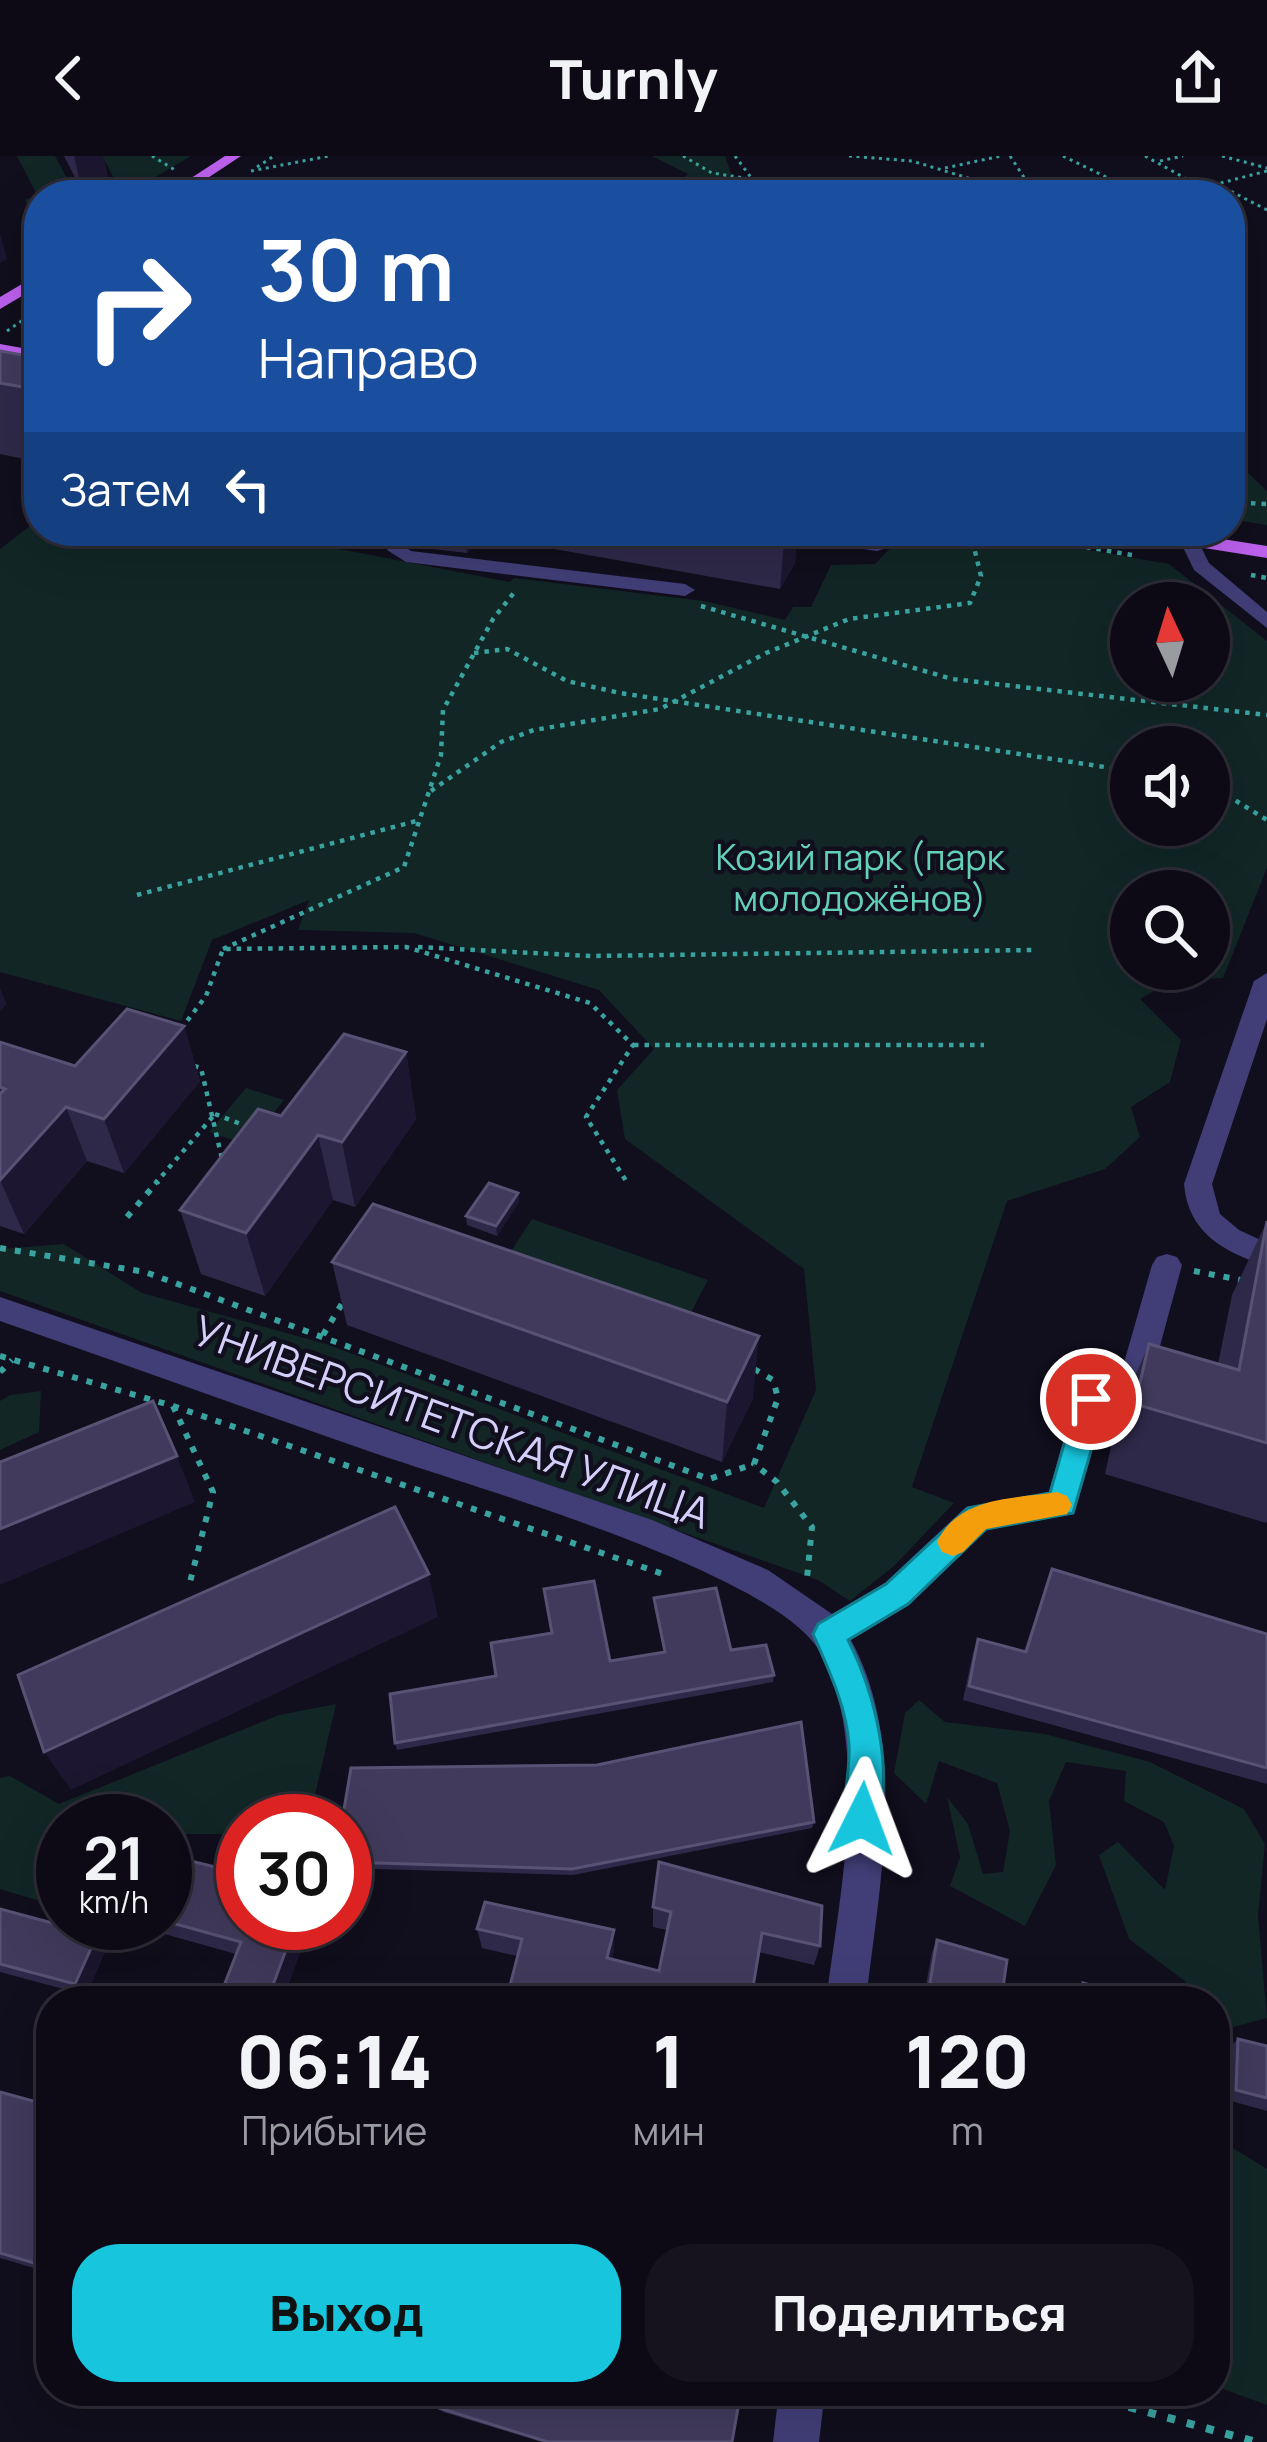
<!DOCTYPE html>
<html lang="ru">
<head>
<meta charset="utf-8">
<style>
  body { margin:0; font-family:Manrope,sans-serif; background:#16131f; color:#f1f3f6; height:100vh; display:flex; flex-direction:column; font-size:45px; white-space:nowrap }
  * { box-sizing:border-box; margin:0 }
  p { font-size:39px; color:#9a9aa1 }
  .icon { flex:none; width:66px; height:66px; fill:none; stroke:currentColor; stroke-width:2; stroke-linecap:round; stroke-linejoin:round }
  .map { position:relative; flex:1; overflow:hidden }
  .panel { position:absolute; left:36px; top:1830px; width:1194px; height:420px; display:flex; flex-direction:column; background:#0d0a16; border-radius:48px; box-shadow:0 12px 48px #0002,0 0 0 3px #2d2b35 }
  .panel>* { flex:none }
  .hud { position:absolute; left:24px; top:24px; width:1221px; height:366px; border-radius:48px; box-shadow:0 12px 48px #0002,0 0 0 3px #2d2b35; background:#1a4fa0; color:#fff; overflow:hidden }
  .needle { width:78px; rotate:356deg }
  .tools { position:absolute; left:1110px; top:426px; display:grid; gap:24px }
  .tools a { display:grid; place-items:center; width:120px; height:120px; border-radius:50%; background:#0d0a16; box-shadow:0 12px 48px #0002,0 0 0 3px #2d2b35; font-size:60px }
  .speed { position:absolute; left:36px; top:1638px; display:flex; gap:24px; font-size:60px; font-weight:700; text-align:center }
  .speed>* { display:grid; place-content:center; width:156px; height:156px; border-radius:50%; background:#0d0a16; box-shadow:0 12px 48px #0002,0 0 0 3px #2d2b35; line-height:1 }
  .speed small { font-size:30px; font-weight:400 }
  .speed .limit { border:18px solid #d22; background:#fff; color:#111 }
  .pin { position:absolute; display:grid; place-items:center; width:102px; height:102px; color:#fff; margin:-51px; border:6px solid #fff; border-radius:50%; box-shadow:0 3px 12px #0007 }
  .me { position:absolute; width:132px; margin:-66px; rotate:3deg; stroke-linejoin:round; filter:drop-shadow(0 0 9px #0008) }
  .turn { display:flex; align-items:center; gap:42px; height:252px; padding:0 36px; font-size:54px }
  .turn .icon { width:156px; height:156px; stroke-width:2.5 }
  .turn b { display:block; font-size:84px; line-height:102px }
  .then { display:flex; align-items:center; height:114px; padding:0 36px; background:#0003; gap:24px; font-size:45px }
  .eta { display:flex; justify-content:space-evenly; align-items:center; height:204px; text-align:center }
  .eta b { font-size:72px; font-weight:800; line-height:84px }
  .action { display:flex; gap:24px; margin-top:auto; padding:24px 36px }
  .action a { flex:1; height:138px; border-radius:48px; background:#17c5dd; color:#111; font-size:48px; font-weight:800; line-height:138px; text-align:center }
  .action a+a { background:#16131f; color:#f1f3f6 }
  header { display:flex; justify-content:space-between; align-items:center; height:156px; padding:0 36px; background:#0d0a16; font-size:54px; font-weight:800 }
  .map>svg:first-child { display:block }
  .green { fill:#122626; fill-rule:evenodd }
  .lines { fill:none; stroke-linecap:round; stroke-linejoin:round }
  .path-far3 { stroke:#39a39f; stroke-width:3; stroke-dasharray:3 4.5; stroke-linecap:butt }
  .path-far2 { stroke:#39a39f; stroke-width:4.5; stroke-dasharray:4.5 6; stroke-linecap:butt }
  .path-far1 { stroke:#39a39f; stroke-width:6; stroke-dasharray:6 9; stroke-linecap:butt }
  .path { stroke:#39a39f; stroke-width:8; stroke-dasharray:8 12; stroke-linecap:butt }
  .minor { fill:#413e77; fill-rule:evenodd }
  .major { fill:#bc61ee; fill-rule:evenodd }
  .wall { fill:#2f2949 }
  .shaded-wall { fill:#1c1630 }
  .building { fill:#413a5c; stroke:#585275; stroke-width:3 }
  .route { fill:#17c5dd; stroke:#0f8090; stroke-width:3 }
  .slow { fill:#f59e0b }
  .labels { text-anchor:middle; stroke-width:9; stroke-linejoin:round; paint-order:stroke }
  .far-park-label { font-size:36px; fill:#63d1b8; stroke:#110e1d }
  .street-label { font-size:42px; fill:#d4cffa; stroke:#110e1d }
</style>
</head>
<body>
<header><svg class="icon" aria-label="back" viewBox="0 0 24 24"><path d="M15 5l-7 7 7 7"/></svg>Turnly<svg class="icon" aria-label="share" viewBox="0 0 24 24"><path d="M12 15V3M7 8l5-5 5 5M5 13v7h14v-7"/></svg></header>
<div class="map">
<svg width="1267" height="2286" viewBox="0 0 1267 2286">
  <rect width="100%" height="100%" fill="#110e1d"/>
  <g class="green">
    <polygon points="17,0 55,0 76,39 39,39 39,66 25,44 37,39"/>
    <polygon points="102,0 191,0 130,36 121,35"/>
    <polygon points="652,0 725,0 732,20 710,39 666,39 688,18"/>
    <polygon points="1230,300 1267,335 1267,369 1230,363"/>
    <path d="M39,363V375H163L345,394L510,426L514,422L704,445L785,464L793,451H811L831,409L875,408L907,375L973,385L968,375L1020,382V388L1032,390L1037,385L1169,408L1267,485V712L1223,822L1171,825L1140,843L1181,884L1170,926L1131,951L1140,981L1105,1013L1007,1045L912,1331L954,1347L894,1410L850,1445L818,1424L0,1135V1093L64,1088L142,1137L326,1188L764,1352L816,1234L804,1113L625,983L617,934L654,893L599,834L414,777L298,774L309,744L212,784L181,865L0,816V393ZM1131,447H1209V525H1131ZM1131,591H1209V669H1131ZM1131,735H1209V813H1131Z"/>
    <polygon points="246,932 284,944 248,989 209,976"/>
    <polygon points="532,1063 708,1124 684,1170 504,1106"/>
    <polygon points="41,1235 39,1276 0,1294 0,1245 10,1239"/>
    <polygon points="919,1544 945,1566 1045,1578 1150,1606 1244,1653 1265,1688 1258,1760 1267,1862 1215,1876 1215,1845 1191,1845 1186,1826 1129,1783 1099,1699 1118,1686 1165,1734 1174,1690 1164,1666 1124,1645 1126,1615 1066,1606 1049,1645 1056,1709 1025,1770 950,1730 960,1701 947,1641 968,1668 983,1718 1003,1716 1010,1675 997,1627 939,1605 926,1648 894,1617 905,1557"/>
    <polygon points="336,1548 309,1665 243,1665 243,1678 180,1678 165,1702 165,1665 63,1665 63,1752 0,1733 0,1622 10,1620 59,1648 279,1559"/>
    <polygon points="1215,1981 1267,2013 1267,2249 1215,2230"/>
  </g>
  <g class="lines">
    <g class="path-far3">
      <polyline points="152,0 175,14"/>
      <polyline points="683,0 712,17 751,23"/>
      <polyline points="735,0 764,39"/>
      <polyline points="849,0 912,5 978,25 1043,36 1100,39"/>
      <polyline points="1010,0 1029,29"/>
      <polyline points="1063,0 1143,39"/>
      <polyline points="1145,0 1194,27 1217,28"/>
      <polyline points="1222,0 1267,12"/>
      <polyline points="1160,5 1183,0"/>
      <polyline points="257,11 274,0"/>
      <polyline points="945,12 1001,0"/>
      <polyline points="251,15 329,0"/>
      <polyline points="1267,15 1217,28 1267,54"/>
      <polyline points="133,39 154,27"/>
      <polyline points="1143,39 1192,28"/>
      <polyline points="7,175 39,153"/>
    </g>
    <g class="path-far2">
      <polyline points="1230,346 1267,348"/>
      <polyline points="993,375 1132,399"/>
      <polyline points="1251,419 1267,422"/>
      <polyline points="701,450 952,523 1267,559"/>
      <polyline points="474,497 507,493 567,525 620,537 1131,615"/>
      <polyline points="1209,628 1267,664"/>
      <polyline points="431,635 501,586 534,574 660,553 766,497 849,463 970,447 981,420 970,375"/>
      <polyline points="137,739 420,664"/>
      <polyline points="418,791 591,800 1032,794"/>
      <polyline points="223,793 404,711 441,599 443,554 493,463 516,434"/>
      <polyline points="181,873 206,840 223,793 406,791 590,847 633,889 586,961 628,1028"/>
      <polyline points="634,889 984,889"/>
      <polyline points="194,910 201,912 222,1003"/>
      <polyline points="215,958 251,972"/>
      <polyline points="155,1028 215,958"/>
    </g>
    <g class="path-far1">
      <polyline points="127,1061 158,1025"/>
      <polyline points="0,1092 145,1116 709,1323 754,1308"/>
      <polyline points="1194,1115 1246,1125"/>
      <polyline points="323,1179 346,1141"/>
      <polyline points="0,1200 173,1250 663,1418"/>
      <polyline points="754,1213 773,1224 778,1242 754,1308 777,1326 812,1371 807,1422"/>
      <polyline points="0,1216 12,1204"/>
      <polyline points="173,1250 213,1336 189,1430"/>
    </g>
    <polyline class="path" points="1071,2235 1256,2286"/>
    <g class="minor">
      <polygon points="1246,294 1246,302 1230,305 1230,295"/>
      <polygon points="401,375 420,375 408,393 411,395 685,428 695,434 685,440 406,406 387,394"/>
      <polygon points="774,375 821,375 876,383 887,375 905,375 899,388 877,395 783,381"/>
      <polygon points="1181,379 1195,379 1209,407 1267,456 1267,472 1194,414 1179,383"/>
      <path d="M1267,817V863L1212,1028L1220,1058L1239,1074L1267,1087V1110C1224,1096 1188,1077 1184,1028L1254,825Z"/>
      <path d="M1167,1098L1177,1101L1182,1109L1148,1234L1143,1243L1104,1253L1074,1358L987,1374L909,1449L851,1484C909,1590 879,1730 866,1845H826C839,1744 872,1588 820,1496C776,1417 470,1330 377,1298C251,1254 126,1209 0,1165V1141L652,1364L768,1414L832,1458L885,1427L966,1351L1049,1336L1075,1243L1080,1234L1119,1224L1152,1109L1157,1101Z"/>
      <polygon points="779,2235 825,2235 819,2286 773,2286"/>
    </g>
    <g class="major">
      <polygon points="225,0 241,0 182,39 165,39"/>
      <polygon points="39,118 39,130 0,153 0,141"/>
      <polygon points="0,188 39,195 39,205 0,198"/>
      <polygon points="1126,375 1171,375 1267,390 1267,402 1135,381"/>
    </g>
  </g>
  <g class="wall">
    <polygon points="64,0 103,0 110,31 82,35"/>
    <polygon points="0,195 39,202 39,306 0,298"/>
    <polygon points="367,375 395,375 384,390 368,387"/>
    <polygon points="413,375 797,375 795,407 780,433 481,380 467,397 415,391"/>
    <polygon points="184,870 200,925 124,1017 87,1005 24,1078 0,1070 0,886 75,910"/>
    <polygon points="406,896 416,963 355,1051 333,1044 265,1140 201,1118 180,1054 281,960"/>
    <polygon points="518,1037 519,1046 497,1080 467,1069 466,1060"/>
    <polygon points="1267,1065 1267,1365 1266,1367 1105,1318 1118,1259 1149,1188 1218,1208 1232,1139"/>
    <polygon points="332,1106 753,1242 722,1306 347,1169"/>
    <polygon points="1052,1413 1267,1478 1267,1628 963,1544 973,1497 978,1483 1024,1495"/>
    <polygon points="654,1442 731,1494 774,1519 773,1526 397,1594 395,1587 610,1505 664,1496 654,1450"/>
    <polygon points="345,1665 814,1666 812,1672 573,1719 345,1712"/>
    <polygon points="165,1723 243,1767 311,1767 282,1845 236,1798 161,1777 154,1767 165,1767"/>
    <polygon points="653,1751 820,1790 814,1809 759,1796 752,1837 517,1800 482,1792 477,1773 614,1793 612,1804 659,1815 667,1774 653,1771"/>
    <polygon points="0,1753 97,1779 107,1791 86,1839 0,1816"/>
    <polygon points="937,1784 1001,1845 923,1845 932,1796"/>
    <polygon points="1083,1827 1146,1845 1074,1845 1075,1838"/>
    <polygon points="1238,1883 1267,1890 1267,1955 1224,1943 1227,1893"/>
    <polygon points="0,1936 51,1950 51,2117 0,2102"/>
    <polygon points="436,2251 732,2286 542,2286 443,2256"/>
  </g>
  <g class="shaded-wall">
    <polygon points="74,0 103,0 110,31 82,35"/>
    <polygon points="0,77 7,103 0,107"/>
    <polygon points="383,375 395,375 384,390"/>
    <polygon points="465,375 481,375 481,380 467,397"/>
    <polygon points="785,375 797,375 795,407 780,433"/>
    <polygon points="0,832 7,848 0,855"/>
    <polygon points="184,870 200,925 124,1017 104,963"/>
    <polygon points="406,896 416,963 355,1051 342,986"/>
    <polygon points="66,951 87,1005 24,1078 0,1024"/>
    <polygon points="318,979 333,1044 265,1140 246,1077"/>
    <polygon points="518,1037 519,1046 497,1080 496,1070"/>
    <polygon points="759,1180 753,1242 722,1306 727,1246"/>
    <polygon points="177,1300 195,1346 0,1429 0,1373"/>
    <polygon points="429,1418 438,1461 71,1634 44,1596"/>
    <polygon points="296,1767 311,1767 282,1845 267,1845"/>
    <polygon points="614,1774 614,1793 608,1821 607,1802"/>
    <polygon points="97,1779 107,1791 86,1839 75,1828"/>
  </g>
  <g class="building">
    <polygon points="0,195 39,202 39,234 0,227"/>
    <polygon points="127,853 184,870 104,963 66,951 0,1024 0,938 5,933 0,931 0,886 75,910"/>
    <polygon points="344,878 406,896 342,986 318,979 246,1077 180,1054 258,953 281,960"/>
    <polygon points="489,1027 518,1037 496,1070 466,1060"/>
    <polygon points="373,1048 759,1180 727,1246 332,1106"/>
    <polygon points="1267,1065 1267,1287 1135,1248 1149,1188 1239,1214"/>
    <polygon points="153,1245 177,1300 0,1373 0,1306"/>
    <polygon points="395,1351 429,1418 44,1596 18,1519"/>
    <polygon points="1052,1413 1267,1478 1267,1612 969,1530 978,1483 1026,1496"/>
    <polygon points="594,1425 610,1505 665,1496 654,1442 716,1432 731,1494 766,1489 774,1519 395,1587 390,1538 496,1520 491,1487 552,1477 544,1433"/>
    <polygon points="801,1566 814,1666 572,1713 345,1706 345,1665 342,1665 351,1612 597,1609"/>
    <polygon points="242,1676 243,1767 296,1767 267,1845 218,1845 241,1786 165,1765 165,1723 175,1701 227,1714"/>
    <polygon points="659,1706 822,1750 820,1790 762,1777 752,1837 788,1845 506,1845 522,1783 477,1773 485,1746 614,1774 607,1802 659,1815 671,1756 653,1751"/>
    <polygon points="0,1753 97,1779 75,1828 0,1808"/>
    <polygon points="937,1784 1007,1804 1001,1845 927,1845"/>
    <polygon points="1083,1827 1146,1845 1081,1845"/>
    <polygon points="1238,1883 1267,1890 1267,1942 1236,1934"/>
    <polygon points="0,1936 51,1950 51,2112 0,2097"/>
    <polygon points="441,2235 609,2235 645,2246 647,2235 741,2235 732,2286 548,2286 436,2251"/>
  </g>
  <path class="route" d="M1091,1231L1102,1235L1106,1243L1073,1357L986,1373L908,1448L848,1484C874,1535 897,1620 874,1675L862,1680L850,1675C839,1648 851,1617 849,1589C847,1552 828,1512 813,1478L818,1468L886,1428L968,1352L1050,1337L1077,1243L1081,1235Z"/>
  <path class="slow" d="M1057,1336L1067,1340L1072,1349L1067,1358L986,1373L963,1396L953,1400L942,1396L937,1386C959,1340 1013,1343 1057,1336Z"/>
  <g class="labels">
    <g class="far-park-label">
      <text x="860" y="714">Козий парк (парк<tspan x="860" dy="41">молодожёнов)</tspan></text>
    </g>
    <g class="street-label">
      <text transform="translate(452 1266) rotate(20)" y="15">УНИВЕРСИТЕТСКАЯ УЛИЦА</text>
    </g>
  </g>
</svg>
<div class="tools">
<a><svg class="needle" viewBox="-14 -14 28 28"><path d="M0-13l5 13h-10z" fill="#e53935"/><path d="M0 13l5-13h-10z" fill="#9a9aa1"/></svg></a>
<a><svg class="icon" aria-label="sound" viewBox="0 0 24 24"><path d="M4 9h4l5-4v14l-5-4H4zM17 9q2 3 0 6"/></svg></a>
<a><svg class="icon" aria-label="search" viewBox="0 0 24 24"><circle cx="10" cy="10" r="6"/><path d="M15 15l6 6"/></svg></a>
</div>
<div class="speed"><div>21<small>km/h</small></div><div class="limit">30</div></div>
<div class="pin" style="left:1091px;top:1243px;background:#d93025"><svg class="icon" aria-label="arrive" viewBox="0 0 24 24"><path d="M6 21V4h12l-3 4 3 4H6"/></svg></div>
<svg class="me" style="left:862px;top:1663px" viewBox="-20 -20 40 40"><path d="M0-17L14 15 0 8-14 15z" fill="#17c5dd" stroke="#fff" stroke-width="4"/></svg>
<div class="hud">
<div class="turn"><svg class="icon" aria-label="right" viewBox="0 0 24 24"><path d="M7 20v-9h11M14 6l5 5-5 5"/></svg><div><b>30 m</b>Направо</div></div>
<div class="then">Затем<svg class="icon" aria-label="left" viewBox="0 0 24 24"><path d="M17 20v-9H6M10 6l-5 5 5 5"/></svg></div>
</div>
<section class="panel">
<div class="eta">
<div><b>06:14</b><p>Прибытие</p></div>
<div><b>1</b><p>мин</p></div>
<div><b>120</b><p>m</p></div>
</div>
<div class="action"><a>Выход</a><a>Поделиться</a></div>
</section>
</div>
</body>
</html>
